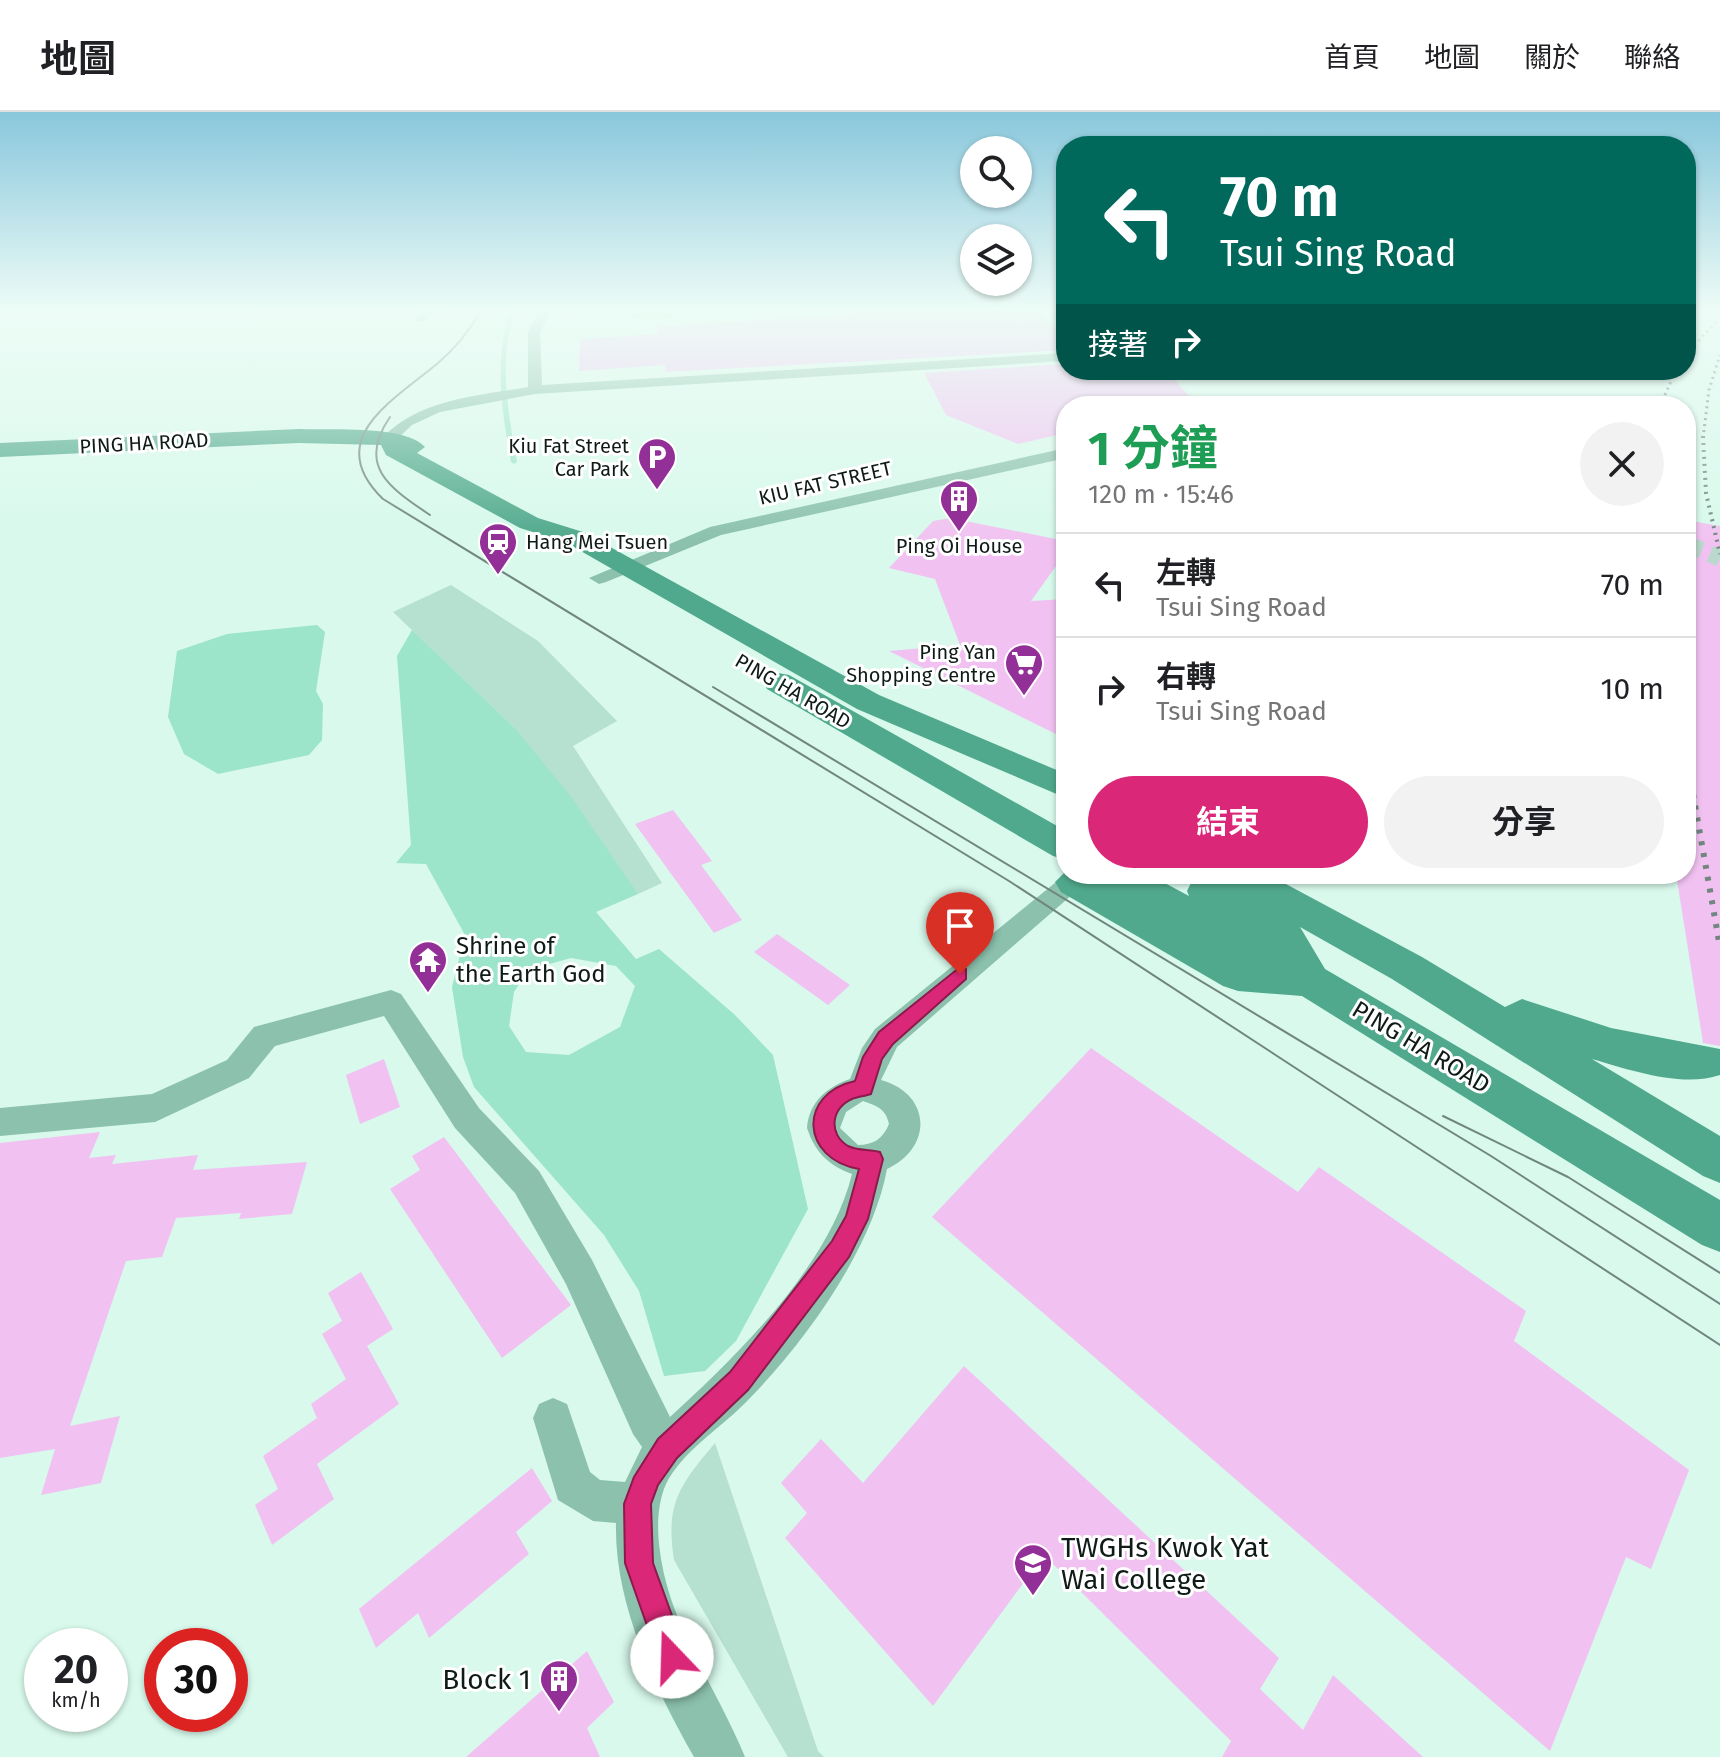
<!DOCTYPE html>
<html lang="zh-TW">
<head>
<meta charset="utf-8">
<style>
  body { margin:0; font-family:"Fira Sans","Noto Sans TC",sans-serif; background:#f2f2f2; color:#202124; height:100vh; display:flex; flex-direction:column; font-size:30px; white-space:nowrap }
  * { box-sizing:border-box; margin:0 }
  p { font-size:26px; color:#757577 }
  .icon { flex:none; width:44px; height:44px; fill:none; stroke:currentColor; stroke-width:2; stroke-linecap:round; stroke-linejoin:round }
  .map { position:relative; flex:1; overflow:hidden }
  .sheet { position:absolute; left:1056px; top:284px; width:640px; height:488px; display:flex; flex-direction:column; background:#fff; border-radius:32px; box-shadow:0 2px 6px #0004 }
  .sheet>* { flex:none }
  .hud { position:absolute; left:1056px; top:24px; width:640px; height:244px; border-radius:32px; box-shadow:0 2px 6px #0004; background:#00695c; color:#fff; overflow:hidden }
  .fabs { position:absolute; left:960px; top:24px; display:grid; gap:16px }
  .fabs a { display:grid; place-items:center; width:72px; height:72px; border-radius:50%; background:#fff; box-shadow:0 2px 6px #0004; font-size:40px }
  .speed { position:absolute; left:24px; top:1516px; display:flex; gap:16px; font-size:40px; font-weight:700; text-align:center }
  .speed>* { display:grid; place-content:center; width:104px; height:104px; border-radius:50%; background:#fff; box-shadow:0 2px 6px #0004; line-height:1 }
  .speed small { font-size:20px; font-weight:400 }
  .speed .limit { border:12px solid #d22; background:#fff; color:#111 }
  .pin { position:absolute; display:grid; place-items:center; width:68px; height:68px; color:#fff; margin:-82px -34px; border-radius:50% 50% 50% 0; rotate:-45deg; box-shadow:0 0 8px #0007 }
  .pin .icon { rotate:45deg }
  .me { position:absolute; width:88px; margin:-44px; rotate:339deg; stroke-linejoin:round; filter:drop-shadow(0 0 6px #0008) }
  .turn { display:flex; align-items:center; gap:28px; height:168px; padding:0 32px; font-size:36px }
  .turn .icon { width:104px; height:104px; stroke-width:2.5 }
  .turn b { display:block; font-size:56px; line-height:68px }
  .then { display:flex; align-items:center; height:76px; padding:0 32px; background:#0003; gap:16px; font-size:30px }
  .round { display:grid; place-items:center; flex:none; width:84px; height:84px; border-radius:42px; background:#f2f2f2 }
  .summary { display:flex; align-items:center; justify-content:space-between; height:136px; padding:0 32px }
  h1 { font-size:48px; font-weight:700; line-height:60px; color:#1e9e55 }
  .cta { display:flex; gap:16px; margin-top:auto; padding:16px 32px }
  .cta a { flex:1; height:92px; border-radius:48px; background:#db2777; color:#fff; font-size:32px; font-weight:700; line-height:92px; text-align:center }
  .cta a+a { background:#f2f2f2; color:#202124 }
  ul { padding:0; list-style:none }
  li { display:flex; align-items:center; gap:24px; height:104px; padding:0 32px; border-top:2px solid #e0e0e0 }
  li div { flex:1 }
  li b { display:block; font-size:30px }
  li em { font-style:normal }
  header { display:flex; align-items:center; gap:48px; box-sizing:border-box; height:112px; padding:0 40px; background:#fff; border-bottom:2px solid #e0e0e0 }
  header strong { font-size:38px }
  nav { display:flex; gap:44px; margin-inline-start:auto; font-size:28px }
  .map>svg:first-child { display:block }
  .green { fill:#b6e0d0 }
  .water { fill:#9ce4ca; fill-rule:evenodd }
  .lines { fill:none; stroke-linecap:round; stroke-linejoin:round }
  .stream { fill:#9ce4ca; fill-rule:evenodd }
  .building { fill:#f1c2f1 }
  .street-tunnel { stroke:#bad8cc; stroke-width:17; stroke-dasharray:17 9; stroke-linecap:butt }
  .street { fill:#8bc1ad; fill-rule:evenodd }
  .secondary { fill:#50a98c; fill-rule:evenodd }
  .tram { stroke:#70867e; stroke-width:2 }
  .rail-far3 { stroke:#70867e; stroke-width:3; stroke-dasharray:2 4; stroke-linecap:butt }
  .rail-far2 { stroke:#70867e; stroke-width:4; stroke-dasharray:2 5; stroke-linecap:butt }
  .rail-far1 { stroke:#70867e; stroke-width:5; stroke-dasharray:3 6; stroke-linecap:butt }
  .rail { stroke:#70867e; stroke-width:6; stroke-dasharray:4 8; stroke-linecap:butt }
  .route { fill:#db2777; stroke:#8e194d; stroke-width:2 }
  .labels { text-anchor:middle; stroke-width:6; stroke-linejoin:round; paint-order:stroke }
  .far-street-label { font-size:20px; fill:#0f1b17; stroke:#fff }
  .far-poi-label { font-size:20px; fill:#0f1b17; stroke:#fff; text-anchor:end }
  .poi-label { font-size:24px; fill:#0f1b17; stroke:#fff; text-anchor:start }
  .street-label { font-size:24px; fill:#0f1b17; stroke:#fff }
  .near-poi-label { font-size:28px; fill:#0f1b17; stroke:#fff; text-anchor:start }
</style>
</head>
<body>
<header>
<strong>地圖</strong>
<nav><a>首頁</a><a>地圖</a><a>關於</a><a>聯絡</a></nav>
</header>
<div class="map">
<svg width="1720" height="1645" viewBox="0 0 1720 1645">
  <rect width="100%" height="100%" fill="#d8f9ec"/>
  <g class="green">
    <polygon points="451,473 538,529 617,609 573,634 662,771 638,782 514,615 393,500"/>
    <path d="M715,1331L818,1639L824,1645H788L674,1448C665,1391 680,1373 715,1331Z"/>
  </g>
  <g class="water">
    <polygon points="812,199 651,207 588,204 580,200"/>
    <polygon points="317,513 325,520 316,579 323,592 322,628 309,643 218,662 184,642 168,605 177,539 227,522"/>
    <path d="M412,518L514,615L572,686L638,782L596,800L636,847L659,837L735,903L773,943L808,1097L736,1229L705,1259L664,1264L639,1179L604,1123L474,975L463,945L452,875L465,823L426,752L396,751L411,733L397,544ZM571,846L616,854L635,874L620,915L569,943L526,940L509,914L514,880L528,858Z"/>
  </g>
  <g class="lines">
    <path class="stream" d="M511,199H515C498,248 508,300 517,350L514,352L511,350C502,300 493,248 511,199Z"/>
  </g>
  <g class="building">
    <polygon points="888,199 1040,199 1066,229 1066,238 666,260 665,253 579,259 580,227 658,222 656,215"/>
    <polygon points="1066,252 1066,258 1165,258 1193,288 1066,294 1066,321 1018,332 946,303 924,261"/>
    <polygon points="950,406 1066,429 1066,440 1031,489 1066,487 1066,627 889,539 960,533 935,467 889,456 933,409"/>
    <polygon points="1686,408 1720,414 1720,934 1703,931 1676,762 1686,762"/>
    <polygon points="673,698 712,749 701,753 742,808 714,821 635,712"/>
    <polygon points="777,822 850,873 828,893 754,840"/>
    <polygon points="1091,936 1298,1080 1319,1055 1526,1199 1514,1229 1689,1358 1651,1457 1626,1445 1550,1639 932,1105"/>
    <polygon points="384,947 400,995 360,1012 346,963"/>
    <polygon points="100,1020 89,1046 116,1043 112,1052 198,1043 193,1058 307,1050 292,1102 239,1107 241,1101 176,1106 162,1145 126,1149 70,1314 120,1304 101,1371 41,1383 55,1337 0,1346 0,1031"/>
    <polygon points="444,1025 571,1193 502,1246 390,1077 420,1058 412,1044"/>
    <polygon points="361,1160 393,1217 367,1234 399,1292 317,1352 334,1387 272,1433 255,1393 278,1377 263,1344 317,1306 311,1292 346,1267 322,1222 342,1209 328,1181"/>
    <polygon points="964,1254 1279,1546 1260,1577 1303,1618 1333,1563 1423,1645 1222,1645 1231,1629 1044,1443 933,1594 785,1426 807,1401 781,1371 821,1327 863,1371"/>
    <polygon points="532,1356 552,1389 516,1420 529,1442 429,1526 418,1501 376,1536 359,1497"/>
    <polygon points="587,1539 614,1590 587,1616 600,1645 466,1645"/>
  </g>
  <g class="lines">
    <polyline class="street-tunnel" points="1686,432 1720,446"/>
    <g class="street">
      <polygon points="423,199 437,199 425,209 417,209 415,206"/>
      <path d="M539,199H551L540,220L542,273L1066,241V249L535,282L440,300L412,313L395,329H385V323C424,286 477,284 528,275V220Z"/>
      <polygon points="1047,199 1060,199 1066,206 1066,218"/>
      <polygon points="1312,285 1350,294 1274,294"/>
      <polygon points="1066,336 1066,346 721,423 606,470 599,472 589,466 710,415"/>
      <path d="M1066,762H1096L897,935L881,968C932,982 933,1036 887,1057C872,1139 801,1236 742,1294C718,1318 682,1340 666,1372C658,1390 657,1412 659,1432C667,1512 716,1573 745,1645H694C655,1576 614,1492 616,1411L593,1409L558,1388L533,1306L539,1292L553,1286L567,1292L590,1360L600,1368L625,1370L642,1335L633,1322L566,1172L515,1081L455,1016L384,904L275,934L249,966L155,1010L0,1024V996L152,982L227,948L254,915L391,878L401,882L479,996L539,1059L592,1148L670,1305C737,1244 830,1153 852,1062C828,1053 815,1040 807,1016C809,990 827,975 850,967L862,936L875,917ZM863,989C877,994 886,997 889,1012C883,1027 873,1033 858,1033L840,1016L846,1000Z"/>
    </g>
    <g class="secondary">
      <path d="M299,317C329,318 407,313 425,335L417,341L538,406L583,420L879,583L1066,662V686L857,597L565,430L520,416L386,343L381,333L299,331L0,345V331Z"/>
      <polygon points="778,561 789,563 1066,719 1066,748 1053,744 767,577 763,570 767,563"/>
      <path d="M1066,759V762H1090L1102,768L1098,762H1148L1189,784L1187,779L1192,769L1206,765L1222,771L1217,762H1267L1422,845L1505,895L1522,887L1611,916L1720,937V963C1682,976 1630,958 1592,947L1720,1024V1071L1703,1064L1392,867L1300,815L1325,857L1720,1088V1140L1702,1133L1302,884L1238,879L1223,874L1061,780L1055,770Z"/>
    </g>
    <g class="tram">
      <path d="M481,199C469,219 456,236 438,251C394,288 321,327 383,387L1009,769L1720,1233"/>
      <path d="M390,305C356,354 390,376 430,403"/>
      <polyline points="713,575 1491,1044 1720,1192"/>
      <polyline points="1443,1004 1568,1065 1720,1161"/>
    </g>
    <g class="rail-far3">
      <polyline points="1686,242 1720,206"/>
      <polyline points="1660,294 1676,258"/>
      <polyline points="1703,326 1709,278 1720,243"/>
    </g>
    <polyline class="rail-far2" points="1703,324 1706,381 1720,442"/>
    <polyline class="rail-far1" points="1686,644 1693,684"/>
    <polyline class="rail" points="1693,682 1720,835"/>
  </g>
  <linearGradient id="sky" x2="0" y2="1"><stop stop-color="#89c7dc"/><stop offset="0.46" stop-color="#edfcf6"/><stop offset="1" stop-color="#edfcf6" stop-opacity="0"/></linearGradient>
  <rect width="1720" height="429" fill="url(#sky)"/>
  <path class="route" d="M960,855L966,857V867L893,932L882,947L871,982C865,984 857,985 852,987C831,996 828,1022 848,1034C858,1039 869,1037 880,1040L883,1047L868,1107L849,1145L748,1278L677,1346L658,1373L651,1392L653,1451L687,1545L683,1556L672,1560L662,1556L625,1451L624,1392L634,1365L658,1327L730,1260L832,1129L846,1104L859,1057C801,1047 797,982 855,969L863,945L879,920Z"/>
  <defs>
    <symbol id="parking-pin" viewBox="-11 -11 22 30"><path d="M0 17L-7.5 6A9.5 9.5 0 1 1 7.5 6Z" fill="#933097" stroke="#fff"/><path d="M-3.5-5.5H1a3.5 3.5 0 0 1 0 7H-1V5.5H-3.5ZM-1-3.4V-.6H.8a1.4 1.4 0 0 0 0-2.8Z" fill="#fff"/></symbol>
    <symbol id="building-pin" viewBox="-11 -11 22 30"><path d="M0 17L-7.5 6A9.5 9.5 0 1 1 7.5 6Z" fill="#933097" stroke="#fff"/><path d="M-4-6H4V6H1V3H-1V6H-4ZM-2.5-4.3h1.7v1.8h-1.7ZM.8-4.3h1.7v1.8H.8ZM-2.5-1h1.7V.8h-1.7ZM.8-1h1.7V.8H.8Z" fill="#fff"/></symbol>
    <symbol id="station-pin" viewBox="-11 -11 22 30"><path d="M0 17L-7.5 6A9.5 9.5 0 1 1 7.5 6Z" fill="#933097" stroke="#fff"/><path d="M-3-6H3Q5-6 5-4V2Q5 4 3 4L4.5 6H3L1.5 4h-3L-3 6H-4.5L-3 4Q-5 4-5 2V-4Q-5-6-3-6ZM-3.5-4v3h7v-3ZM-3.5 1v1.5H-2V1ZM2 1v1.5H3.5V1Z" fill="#fff"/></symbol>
    <symbol id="supermarket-pin" viewBox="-11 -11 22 30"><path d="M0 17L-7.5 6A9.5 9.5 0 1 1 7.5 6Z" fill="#933097" stroke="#fff"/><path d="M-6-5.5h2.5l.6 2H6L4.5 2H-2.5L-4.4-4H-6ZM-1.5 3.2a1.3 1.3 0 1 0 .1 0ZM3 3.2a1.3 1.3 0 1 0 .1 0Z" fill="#fff"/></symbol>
    <symbol id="temple-pin" viewBox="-11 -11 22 30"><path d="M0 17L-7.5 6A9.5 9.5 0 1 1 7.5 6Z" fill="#933097" stroke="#fff"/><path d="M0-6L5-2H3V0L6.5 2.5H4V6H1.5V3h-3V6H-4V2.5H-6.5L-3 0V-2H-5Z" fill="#fff"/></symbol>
    <symbol id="school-pin" viewBox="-11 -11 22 30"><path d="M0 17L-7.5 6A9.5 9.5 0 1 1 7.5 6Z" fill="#933097" stroke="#fff"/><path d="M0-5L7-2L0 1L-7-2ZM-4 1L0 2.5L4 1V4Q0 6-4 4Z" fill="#fff"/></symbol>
  </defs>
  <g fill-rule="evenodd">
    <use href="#parking-pin" x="635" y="323" width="44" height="60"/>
    <use href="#building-pin" x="937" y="365" width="44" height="60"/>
    <use href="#station-pin" x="476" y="408" width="44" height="60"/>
    <use href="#supermarket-pin" x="1002" y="529" width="44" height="60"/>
    <use href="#temple-pin" x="406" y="826" width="44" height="60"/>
    <use href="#school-pin" x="1011" y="1429" width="44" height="60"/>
    <use href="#building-pin" x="537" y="1545" width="44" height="60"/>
  </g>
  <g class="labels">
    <g class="far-street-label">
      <text transform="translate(144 331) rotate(-3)" y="7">PING HA ROAD</text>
      <text transform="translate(825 371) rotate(-13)" y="7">KIU FAT STREET</text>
      <text transform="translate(793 579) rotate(30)" y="7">PING HA ROAD</text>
    </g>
    <g class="far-poi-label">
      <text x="629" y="341">Kiu Fat Street<tspan x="629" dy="23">Car Park</tspan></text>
      <text x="526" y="437" text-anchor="start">Hang Mei Tsuen</text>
      <text x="959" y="441" text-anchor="middle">Ping Oi House</text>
      <text x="996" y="547">Ping Yan<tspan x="996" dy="23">Shopping Centre</tspan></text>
    </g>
    <g class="poi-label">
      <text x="456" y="842">Shrine of<tspan x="456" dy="28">the Earth God</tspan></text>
    </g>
    <g class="street-label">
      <text transform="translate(1421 935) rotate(31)" y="8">PING HA ROAD</text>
    </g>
    <g class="near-poi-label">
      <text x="1061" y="1445">TWGHs Kwok Yat<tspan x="1061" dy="32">Wai College</tspan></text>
      <text x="531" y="1577" text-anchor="end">Block 1</text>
    </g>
  </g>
</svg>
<div class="fabs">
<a><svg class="icon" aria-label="search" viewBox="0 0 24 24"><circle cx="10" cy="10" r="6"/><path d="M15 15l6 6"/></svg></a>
<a><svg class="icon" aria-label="layers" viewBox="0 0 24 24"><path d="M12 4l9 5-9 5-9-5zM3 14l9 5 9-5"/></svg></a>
</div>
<div class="speed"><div>20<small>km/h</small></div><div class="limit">30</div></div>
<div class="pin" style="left:960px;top:862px;background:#d93025"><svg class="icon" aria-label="arrive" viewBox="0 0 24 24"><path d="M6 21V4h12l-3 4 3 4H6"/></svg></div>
<svg class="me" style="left:672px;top:1545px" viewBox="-20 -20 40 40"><circle r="19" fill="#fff"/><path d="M0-13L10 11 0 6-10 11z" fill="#db2777"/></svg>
<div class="hud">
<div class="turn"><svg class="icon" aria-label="left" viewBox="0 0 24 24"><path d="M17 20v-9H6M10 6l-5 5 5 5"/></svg><div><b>70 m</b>Tsui Sing Road</div></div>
<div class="then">接著<svg class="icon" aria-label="right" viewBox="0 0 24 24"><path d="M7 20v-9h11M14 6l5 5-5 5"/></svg></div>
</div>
<section class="sheet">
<div class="summary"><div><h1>1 分鐘</h1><p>120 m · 15:46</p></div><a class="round"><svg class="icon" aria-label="close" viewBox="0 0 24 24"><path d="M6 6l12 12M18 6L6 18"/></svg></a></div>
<ul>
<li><svg class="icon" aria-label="left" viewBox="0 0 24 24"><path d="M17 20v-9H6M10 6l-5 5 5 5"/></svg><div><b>左轉</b><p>Tsui Sing Road</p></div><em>70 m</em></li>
<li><svg class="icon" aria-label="right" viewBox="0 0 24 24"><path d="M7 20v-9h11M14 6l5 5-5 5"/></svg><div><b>右轉</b><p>Tsui Sing Road</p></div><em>10 m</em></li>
</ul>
<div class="cta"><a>結束</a><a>分享</a></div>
</section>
</div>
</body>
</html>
